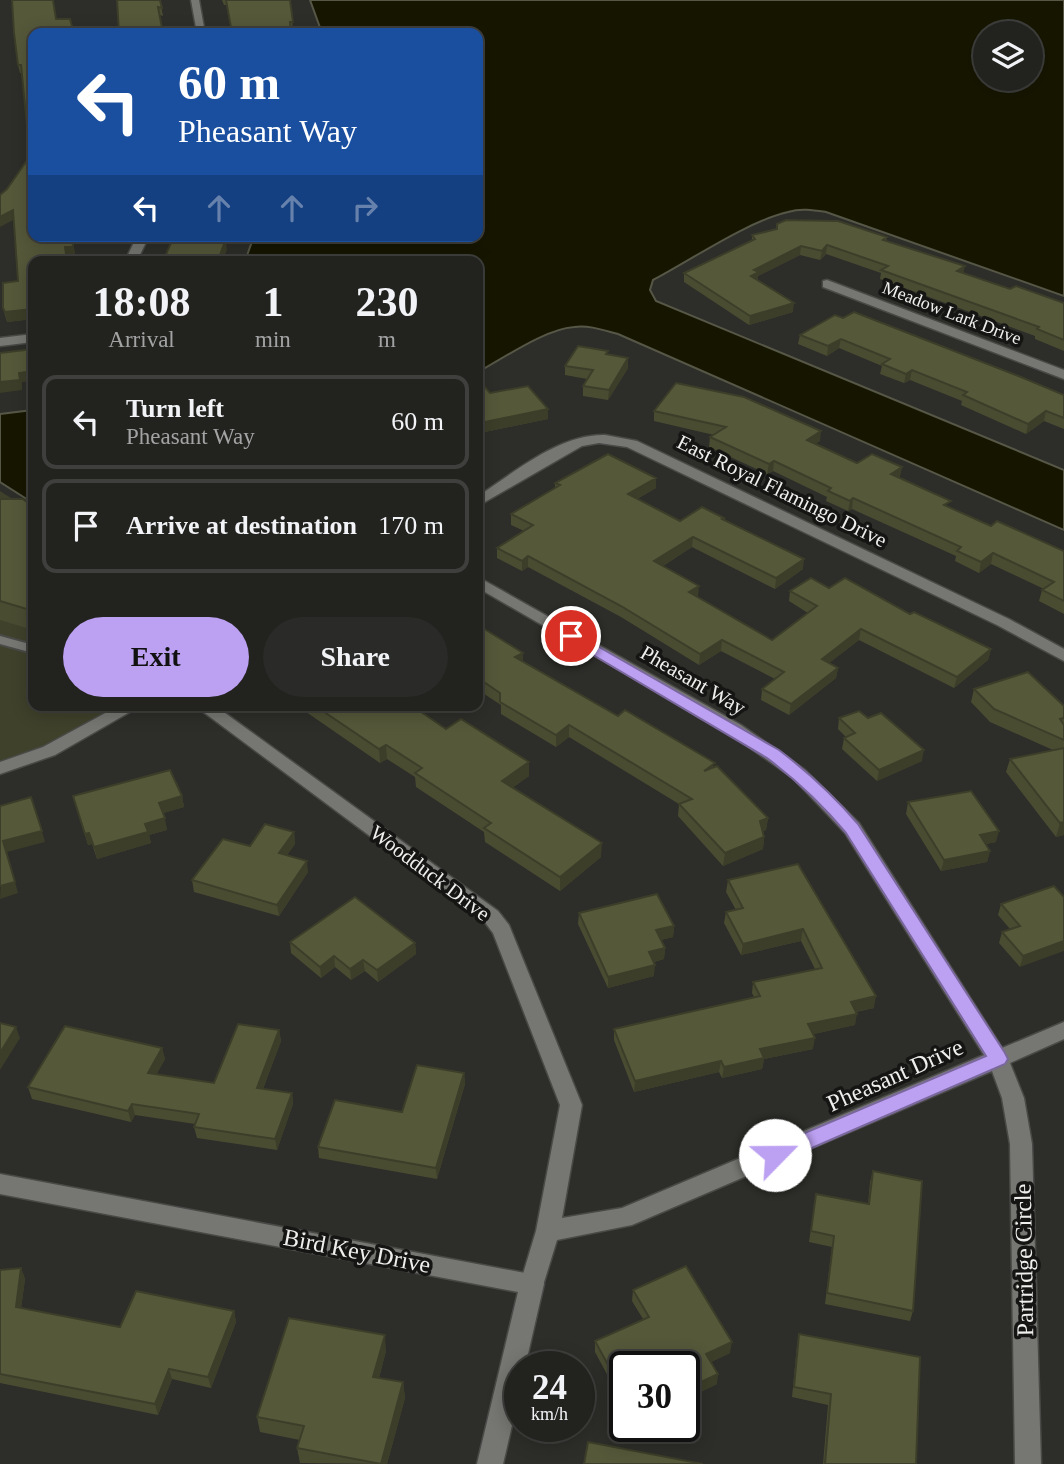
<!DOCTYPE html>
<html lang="en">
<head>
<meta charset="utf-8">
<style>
  body { margin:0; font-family:"Times New Roman",serif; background:#2a2a28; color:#f1f3f6; height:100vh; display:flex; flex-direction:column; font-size:26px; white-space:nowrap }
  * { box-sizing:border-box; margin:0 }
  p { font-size:23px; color:#a2a4a4 }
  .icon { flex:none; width:38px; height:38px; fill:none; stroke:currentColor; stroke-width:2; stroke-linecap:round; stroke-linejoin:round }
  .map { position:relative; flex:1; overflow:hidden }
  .drawer { position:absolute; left:28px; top:256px; width:455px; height:455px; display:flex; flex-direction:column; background:#22221f; border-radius:14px; box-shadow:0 4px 18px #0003,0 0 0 2px #3f3f3d }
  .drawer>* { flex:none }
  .hud { position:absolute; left:28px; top:28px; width:455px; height:214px; border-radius:14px; box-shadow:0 4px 18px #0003,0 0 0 2px #3f3f3d; background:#1a4fa0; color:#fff; overflow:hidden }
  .controls { position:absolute; left:973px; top:21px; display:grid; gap:14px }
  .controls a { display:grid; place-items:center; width:70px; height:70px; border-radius:50%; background:#22221f; box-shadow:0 4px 18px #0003,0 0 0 2px #3f3f3d; font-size:35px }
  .speed { position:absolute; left:504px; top:1351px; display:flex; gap:14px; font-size:35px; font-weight:700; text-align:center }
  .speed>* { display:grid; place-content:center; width:91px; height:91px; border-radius:50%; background:#22221f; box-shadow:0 4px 18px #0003,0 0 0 2px #3f3f3d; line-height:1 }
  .speed small { font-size:18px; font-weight:400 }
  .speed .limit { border:4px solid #111; border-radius:10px; background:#fff; color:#111 }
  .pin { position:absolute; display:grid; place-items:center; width:60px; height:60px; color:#fff; margin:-30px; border:4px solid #fff; border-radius:50%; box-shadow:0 2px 7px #0007 }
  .me { position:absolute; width:77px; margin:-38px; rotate:67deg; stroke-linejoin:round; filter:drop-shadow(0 0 5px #0008) }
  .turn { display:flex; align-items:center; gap:24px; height:147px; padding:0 35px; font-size:32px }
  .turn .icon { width:91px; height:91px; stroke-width:2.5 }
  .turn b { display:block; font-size:49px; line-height:60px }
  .lanes { display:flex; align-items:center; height:66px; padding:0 35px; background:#0003; justify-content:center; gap:35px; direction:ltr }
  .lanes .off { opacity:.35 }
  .eta { display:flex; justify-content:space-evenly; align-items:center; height:119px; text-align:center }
  .eta b { font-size:42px; font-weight:700; line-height:49px }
  .button { display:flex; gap:14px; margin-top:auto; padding:14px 35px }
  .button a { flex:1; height:80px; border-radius:42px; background:#bca0f2; color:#111; font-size:28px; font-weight:700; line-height:80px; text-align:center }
  .button a+a { background:#2a2a28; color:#f1f3f6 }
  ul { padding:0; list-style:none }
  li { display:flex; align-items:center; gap:21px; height:94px; margin:0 14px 10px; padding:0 21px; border:4px solid #3f3f3d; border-radius:14px }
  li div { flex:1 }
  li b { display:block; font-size:26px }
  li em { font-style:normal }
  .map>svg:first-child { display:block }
  .green { fill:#3f412b }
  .water { fill:#161600; stroke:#575747; stroke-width:2; fill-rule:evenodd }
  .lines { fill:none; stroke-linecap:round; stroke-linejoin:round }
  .service-casing { stroke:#494a47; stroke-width:4 }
  .minor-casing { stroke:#494a47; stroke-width:3 }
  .tertiary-casing { stroke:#494a47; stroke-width:3 }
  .service { fill:#767772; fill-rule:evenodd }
  .minor { fill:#767772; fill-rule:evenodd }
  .tertiary { fill:#767772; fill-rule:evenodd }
  .wall { fill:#4a4c32 }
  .shaded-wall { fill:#3c3e29 }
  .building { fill:#56583a; stroke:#3c3e29; stroke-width:2 }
  .route { fill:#bca0f2; stroke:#7a689d; stroke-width:2 }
  .labels { text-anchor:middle; stroke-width:7; stroke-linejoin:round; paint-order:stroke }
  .far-street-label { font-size:18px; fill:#efefed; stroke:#151514 }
  .street-label { font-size:21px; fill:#efefed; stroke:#151514 }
  .near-street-label { font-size:24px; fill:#efefed; stroke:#151514 }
</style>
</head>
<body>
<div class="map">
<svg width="1064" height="1464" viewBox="0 0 1064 1464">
  <rect width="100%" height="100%" fill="#2d2d29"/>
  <polygon class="green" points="0,491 33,512 33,705 124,705 0,771"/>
  <g class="water">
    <path d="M310,0H1064V296L826,212C813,210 801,208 788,212C748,221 691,260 653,280L650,290L656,301L1064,470V530L618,334C603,330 589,325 574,327C545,329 504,358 478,372V261H245L254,236H478V33H322ZM985,33H1031V79H985Z"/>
    <polygon points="33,410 33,503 0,482 0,414"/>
  </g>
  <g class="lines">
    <defs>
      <polygon id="service" points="0,636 33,645 33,653 0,644"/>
      <g id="minor">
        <polygon points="191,0 199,0 205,33 197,33"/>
        <polygon points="137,236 149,236 137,261 125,261"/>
        <polygon points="827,280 1064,370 1064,379 823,287 823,281"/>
        <polygon points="33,334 33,342 0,346 0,338"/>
        <path d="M605,435L637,441L1009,619L1064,649V661L997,625L627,447L599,443L582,446L478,506V496C515,472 559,434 605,435Z"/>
        <polygon points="478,577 741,725 805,770 859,823 1002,1048 1064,1022 1064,1039 1010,1063 1024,1098 1032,1144 1041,1464 1015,1464 1010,1144 1002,1098 992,1071 632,1225 557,1240 541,1292 532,1295 523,1292 520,1284 536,1231 560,1105 493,933 484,921 194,705 214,705 498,911 509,925 582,1105 562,1218 622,1208 984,1055 845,833 793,778 729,733 478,588"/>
        <polygon points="120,705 142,705 55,755 0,774 0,762 43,747"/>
      </g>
      <polygon id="tertiary" points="0,1174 541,1276 544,1284 525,1367 520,1367 520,1391 503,1464 477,1464 518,1292 0,1194"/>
    </defs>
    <use href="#service" class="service-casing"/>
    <use href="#minor" class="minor-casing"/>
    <use href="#tertiary" class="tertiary-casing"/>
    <use href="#service" class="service"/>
    <use href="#minor" class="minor"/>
    <use href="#tertiary" class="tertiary"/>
  </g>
  <g class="wall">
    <polygon points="160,0 163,16 160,15 119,33"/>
    <polygon points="222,0 290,0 293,30 291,30 227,5 224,5"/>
    <polygon points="33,33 33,236 95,236 96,239 73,238 75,256 67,257 67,261 33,261 33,319 7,322 3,308 18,281 14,220 7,189 30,156 22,73 20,73 18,65"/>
    <polygon points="752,235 887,237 886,241 964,273 1010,289 1064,303 1064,351 1035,339 1035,336 880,279 881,273 826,254 820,260 800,255 758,276 758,280 793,312 749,325 684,282 684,273 752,241"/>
    <polygon points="835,315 1064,395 1064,429 1044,421 1026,434 961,405 962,401 910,380 904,383 880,374 882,366 839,348 827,356 798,344 800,335"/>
    <polygon points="608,355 628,358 628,368 608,400 583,396 583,386 587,379 565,375 565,366"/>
    <polygon points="478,387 490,393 548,419 480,433 478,430"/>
    <polygon points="654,411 820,441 815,444 857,463 902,467 899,478 949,508 991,526 1064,551 1064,614 1039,601 1042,590 1044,589 991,564 979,573 955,561 956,556 852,509 848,511 826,501 827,497 773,471 767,474 709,447 710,437 714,435 654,421"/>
    <polygon points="555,483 656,488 637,499 680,521 724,518 724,520 803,569 775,589 692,547 663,566 697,597 772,640 808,613 789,601 790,591 829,588 910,614 991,649 988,660 954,688 859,640 829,663 838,668 836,678 789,715 761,700 762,689 775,679 721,651 699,665 621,617 528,567 522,571 497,558 497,548 524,531 511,525 511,514 555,488"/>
    <polygon points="0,499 33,507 33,630 0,620"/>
    <polygon points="478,625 523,661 618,716 714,767 768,818 766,830 763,831 764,837 763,849 723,866 678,816 679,804 569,737 556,747 501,714 501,705 478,690"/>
    <polygon points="974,689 1064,718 1064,835 1056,837 1006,772 1010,759 1053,750 990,722 971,702"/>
    <polygon points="296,705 411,705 446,729 529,776 512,788 601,857 560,891 485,842 484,832 416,787 415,777 387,759 380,763"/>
    <polygon points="839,718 868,718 922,761 877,781 842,749 844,738 846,737 838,729"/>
    <polygon points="73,796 182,796 184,807 163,813 167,830 149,835 151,843 97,859 92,844 88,845"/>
    <polygon points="908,802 996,842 986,844 990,851 987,862 941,871 906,814"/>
    <polygon points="294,832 295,844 287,855 308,872 279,916 194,892 192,880 250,846"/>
    <polygon points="798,864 874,1008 856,1012 855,1025 813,1034 813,1049 764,1059 762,1069 722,1078 719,1072 634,1092 614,1040 614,1029 754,997 752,993 753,982 815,969 801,941 741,955 724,923 726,912 736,910 726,892 728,880"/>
    <polygon points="1054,886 1020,967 999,943 1002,932 1010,929 998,915 1001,904"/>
    <polygon points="579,913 674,926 673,937 661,940 665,948 664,959 654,962 654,976 608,988 578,924"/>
    <polygon points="290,942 415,943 416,954 378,982 365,971 351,980 335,967 321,978 291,953"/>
    <polygon points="279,1030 281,1041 263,1089 292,1093 293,1104 277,1150 197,1138 194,1127 195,1124 135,1115 131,1122 32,1099 28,1087 162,1048 165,1059 156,1075 214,1083"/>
    <polygon points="464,1073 465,1084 437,1179 319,1158 318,1147 402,1112"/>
    <polygon points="873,1171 913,1311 910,1321 825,1304 832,1247 809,1242 816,1194 868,1204 870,1182"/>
    <polygon points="21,1268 25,1279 21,1308 120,1327 234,1311 236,1322 211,1388 172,1379 158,1415 0,1383 0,1270"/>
    <polygon points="633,1290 730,1353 711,1362 717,1384 684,1400 684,1367 625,1367 624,1406 595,1352 595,1341 643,1319 632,1301"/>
    <polygon points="799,1334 916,1464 823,1464 828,1405 792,1397 797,1345"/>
    <polygon points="386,1351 379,1378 403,1382 405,1398 387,1464 300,1463 297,1448 300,1440 260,1432 257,1417"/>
  </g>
  <g class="shaded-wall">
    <polygon points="13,210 15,219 0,227 0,217"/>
    <polygon points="72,236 75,256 67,257 67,261 65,247"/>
    <polygon points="224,236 228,236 226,243 227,250 222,261 218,261"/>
    <polygon points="827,245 826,254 820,260 822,251"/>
    <polygon points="801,246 800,255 758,276 758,281 751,276 754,270"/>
    <polygon points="965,266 963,275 957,271"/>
    <polygon points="794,303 793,312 749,325 750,316"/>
    <polygon points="33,309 33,319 7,322 5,312"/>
    <polygon points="841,339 839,348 827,356 828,346"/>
    <polygon points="628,358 628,368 608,400 609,390"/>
    <polygon points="912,370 910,380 904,383 906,374"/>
    <polygon points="33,371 33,381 22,382 22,390 0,393 0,382 19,373"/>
    <polygon points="548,409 548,419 480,433 480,423"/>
    <polygon points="1046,411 1044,421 1026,434 1028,424"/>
    <polygon points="821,431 820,441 805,450 807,440"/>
    <polygon points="483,440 483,450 478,454 478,443"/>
    <polygon points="774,461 773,471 767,474 769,464"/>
    <polygon points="902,467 900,477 889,484 891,474"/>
    <polygon points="656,478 656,488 627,504 628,494"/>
    <polygon points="853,498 852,509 848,511 850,501"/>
    <polygon points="693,537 692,547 653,572 654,561"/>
    <polygon points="993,553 991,564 979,573 981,562"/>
    <polygon points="528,556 528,567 522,571 522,561"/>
    <polygon points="804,559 803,569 775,589 776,578"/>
    <polygon points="699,586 698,597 689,592"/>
    <polygon points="861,629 859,640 820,670 822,659"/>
    <polygon points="722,640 721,651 699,665 700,654"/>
    <polygon points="991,649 988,660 954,688 957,677"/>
    <polygon points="523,653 523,664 515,657"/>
    <polygon points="838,668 836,678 789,715 791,704"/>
    <polygon points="569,725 569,737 556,747 556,735"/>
    <polygon points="386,745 387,759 380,763 379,749"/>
    <polygon points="924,750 922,761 877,781 879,770"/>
    <polygon points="529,762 529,776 502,795 502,781"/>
    <polygon points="182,796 184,807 161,814 159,803"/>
    <polygon points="165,818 167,830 149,835 151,843 97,859 94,847 145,824"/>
    <polygon points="768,818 766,830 758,834 760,821"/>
    <polygon points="1064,822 1064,835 1056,837 1060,823"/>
    <polygon points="42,831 45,842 7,852 18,893 0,899 3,841"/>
    <polygon points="999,831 996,842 977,846 980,835"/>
    <polygon points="294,832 295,844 281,864 279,853"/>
    <polygon points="89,833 92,844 88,845 85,834"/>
    <polygon points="764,837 763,849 723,866 725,853"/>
    <polygon points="602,843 601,857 560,891 560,877"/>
    <polygon points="990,851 987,862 941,871 944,860"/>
    <polygon points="307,861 308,872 279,916 277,905"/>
    <polygon points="674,926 673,937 656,941 656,930"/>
    <polygon points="803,929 801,941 741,955 743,944"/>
    <polygon points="1064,941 1064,951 1020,967 1023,956"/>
    <polygon points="415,943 416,954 378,982 377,970"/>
    <polygon points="665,948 664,959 648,963 649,952"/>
    <polygon points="334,956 335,967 321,978 320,967"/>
    <polygon points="363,960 365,971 351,980 350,969"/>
    <polygon points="655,965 654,976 608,988 608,977"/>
    <polygon points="876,996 874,1008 848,1013 851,1002"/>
    <polygon points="857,1014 855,1025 806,1036 808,1024"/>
    <polygon points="16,1027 20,1038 0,1070 0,1053"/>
    <polygon points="279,1030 281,1041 259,1099 257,1088"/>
    <polygon points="815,1038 813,1049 764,1059 762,1069 722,1078 724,1067 760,1049"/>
    <polygon points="162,1048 165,1059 151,1084 148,1073"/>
    <polygon points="721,1061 719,1072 634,1092 635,1081"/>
    <polygon points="464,1073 465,1084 437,1179 436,1168"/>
    <polygon points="292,1093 293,1104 277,1150 275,1139"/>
    <polygon points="132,1104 135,1115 131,1122 128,1111"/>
    <polygon points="21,1268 25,1279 20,1317 16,1307"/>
    <polygon points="234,1311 236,1322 211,1388 208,1377"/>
    <polygon points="385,1335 386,1351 375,1392 373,1377"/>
    <polygon points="732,1342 730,1353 705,1365 706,1354"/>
    <polygon points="169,1369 172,1379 158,1415 155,1404"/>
    <polygon points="718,1374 717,1384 684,1400 684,1390"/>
    <polygon points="403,1382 405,1398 387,1464 381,1464"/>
  </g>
  <g class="building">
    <polygon points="12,0 53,0 56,19 70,19 74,33 33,33 33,236 72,236 73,247 65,247 67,261 33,261 33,309 5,312 3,308 3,283 18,281 13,210 0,217 0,195 7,189 30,156 21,65 18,65 14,33"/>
    <polygon points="117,0 160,0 162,8 158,7 163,33 119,33"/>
    <polygon points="226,0 290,0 293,22 290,22 291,33 232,33"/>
    <polygon points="786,220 838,221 887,237 883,240 965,266 957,271 1010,289 1016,286 1064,303 1064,340 1037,329 1039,327 881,270 888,266 827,245 822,251 801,246 754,270 759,272 751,276 794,303 750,316 684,273 755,239 752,235 777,229 777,224"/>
    <polygon points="174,236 224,236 222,240 225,241 218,261 163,261"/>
    <polygon points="854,312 1021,377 1064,395 1064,418 1046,411 1028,424 963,395 967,392 912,370 906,374 882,364 890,359 841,339 828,346 800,335 835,315 843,318"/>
    <polygon points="578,346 608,351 606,354 628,358 609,390 583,386 593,370 565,366"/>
    <polygon points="33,349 33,371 19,373 20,380 0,382 0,353"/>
    <polygon points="676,383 744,397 821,431 807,440 857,463 872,454 902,467 891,474 951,501 944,505 991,526 997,521 1064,551 1064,601 1042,590 1054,582 993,553 981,562 957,551 961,547 853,498 850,501 828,491 831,488 774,461 769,464 710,437 726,427 654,411"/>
    <polygon points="484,386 490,393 528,386 548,409 480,423 478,420 478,387"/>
    <polygon points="478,438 483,440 478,443"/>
    <polygon points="608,454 656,478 628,494 680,521 702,507 724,518 722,519 804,559 776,578 693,537 654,561 699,586 689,592 772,640 817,606 790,591 811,578 829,588 845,578 910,614 914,612 991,649 957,677 861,629 822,659 838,668 791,704 762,689 784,672 722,640 700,654 621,606 528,556 522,561 497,548 533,525 511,514 560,485 555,483"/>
    <polygon points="0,499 23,499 33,507 33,520 31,522 33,522 33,611 0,601"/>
    <polygon points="478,625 523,653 515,657 618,716 625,710 715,763 704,771 717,766 768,818 760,821 764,837 725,853 679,804 692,799 569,725 556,735 500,702 500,693 478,678"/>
    <polygon points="1028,672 1064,706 1064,718 1060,719 1064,725 1064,740 994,709 974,689"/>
    <polygon points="314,705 411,705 446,729 461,719 529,762 502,781 602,843 560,877 484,828 491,823 415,773 422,768 386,745 379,749"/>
    <polygon points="859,711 868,718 881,713 924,750 879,770 844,738 855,733 839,718"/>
    <polygon points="1064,748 1064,822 1060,823 1010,759"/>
    <polygon points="170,770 182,796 159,803 165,818 145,824 148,832 94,847 89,833 85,834 73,796"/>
    <polygon points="971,791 999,831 980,835 990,851 944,860 908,802"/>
    <polygon points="31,797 42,831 3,841 15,882 0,886 0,806"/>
    <polygon points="265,824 294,832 279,853 307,861 277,905 192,880 223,839 250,846"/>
    <polygon points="798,864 876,996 851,1002 857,1014 808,1024 815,1038 760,1049 764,1058 724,1067 721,1061 635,1081 614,1029 760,996 753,982 822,968 803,929 743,944 726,912 743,908 728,880"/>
    <polygon points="1054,886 1064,897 1064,941 1023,956 1002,932 1020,926 1001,904"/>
    <polygon points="657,894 674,926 656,930 665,948 649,952 655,965 608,977 579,913"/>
    <polygon points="355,897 415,943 377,970 363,960 350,969 334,956 320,967 290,942"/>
    <polygon points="0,1023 16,1027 0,1053"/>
    <polygon points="238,1024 279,1030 257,1088 292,1093 275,1139 194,1127 199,1114 132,1104 128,1111 28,1087 65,1026 162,1048 148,1073 214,1083"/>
    <polygon points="417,1065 464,1073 436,1168 318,1147 335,1100 402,1112"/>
    <polygon points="873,1171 922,1181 913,1311 827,1293 834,1236 811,1231 816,1194 869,1204"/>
    <polygon points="686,1266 732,1342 706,1354 718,1374 684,1390 684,1367 625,1367 625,1396 595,1341 649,1317 633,1290"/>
    <polygon points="21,1268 16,1307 120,1327 136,1291 234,1311 208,1377 169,1369 155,1404 0,1374 0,1270"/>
    <polygon points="289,1318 385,1335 373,1377 403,1382 381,1464 297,1448 304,1426 257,1417"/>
    <polygon points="799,1334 920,1357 916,1464 825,1464 831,1394 794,1387"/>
    <polygon points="588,1442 703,1464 584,1464"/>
  </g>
  <path class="route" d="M571,631L779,750C808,772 834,796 858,824L1005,1053L1008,1059L1005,1064L782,1161L775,1164L767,1161L764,1155L767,1149L986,1056L846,833C822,804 796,780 767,758L566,639L564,636Z"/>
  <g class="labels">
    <g class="far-street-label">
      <text transform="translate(952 313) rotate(21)" y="6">Meadow Lark Drive</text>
    </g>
    <g class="street-label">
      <text transform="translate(782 491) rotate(26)" y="7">East Royal Flamingo Drive</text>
      <text transform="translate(693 680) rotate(30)" y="7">Pheasant Way</text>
      <text transform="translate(430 873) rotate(37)" y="7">Woodduck Drive</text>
    </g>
    <g class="near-street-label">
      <text transform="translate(895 1075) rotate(-24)" y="8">Pheasant Drive</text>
      <text transform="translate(357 1251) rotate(11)" y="8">Bird Key Drive</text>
      <text transform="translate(1024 1260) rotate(-91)" y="8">Partridge Circle</text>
    </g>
  </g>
</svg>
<div class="controls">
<a><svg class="icon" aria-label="layers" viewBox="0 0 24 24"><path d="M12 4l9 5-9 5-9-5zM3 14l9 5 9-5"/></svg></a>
</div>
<div class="speed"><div>24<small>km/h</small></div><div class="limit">30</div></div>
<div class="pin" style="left:571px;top:636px;background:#d93025"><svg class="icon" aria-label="arrive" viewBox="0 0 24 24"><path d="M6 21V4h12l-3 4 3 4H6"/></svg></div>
<svg class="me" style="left:775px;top:1155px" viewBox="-20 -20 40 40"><circle r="19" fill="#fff"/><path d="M0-13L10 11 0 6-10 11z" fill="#bca0f2"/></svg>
<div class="hud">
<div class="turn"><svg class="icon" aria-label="left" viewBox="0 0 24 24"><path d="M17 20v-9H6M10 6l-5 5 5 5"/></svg><div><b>60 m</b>Pheasant Way</div></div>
<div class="lanes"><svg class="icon" aria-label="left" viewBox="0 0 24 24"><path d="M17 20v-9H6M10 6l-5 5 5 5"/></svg><svg class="icon off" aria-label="ahead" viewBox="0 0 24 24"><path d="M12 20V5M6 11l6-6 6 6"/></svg><svg class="icon off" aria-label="ahead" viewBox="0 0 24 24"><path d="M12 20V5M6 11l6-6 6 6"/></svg><svg class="icon off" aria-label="right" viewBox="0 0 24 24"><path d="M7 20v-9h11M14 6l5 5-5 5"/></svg></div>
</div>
<section class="drawer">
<div class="eta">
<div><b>18:08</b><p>Arrival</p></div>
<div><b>1</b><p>min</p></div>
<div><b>230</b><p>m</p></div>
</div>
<ul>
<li><svg class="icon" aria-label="left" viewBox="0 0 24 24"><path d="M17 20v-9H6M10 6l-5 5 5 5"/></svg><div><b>Turn left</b><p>Pheasant Way</p></div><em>60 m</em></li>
<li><svg class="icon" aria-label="arrive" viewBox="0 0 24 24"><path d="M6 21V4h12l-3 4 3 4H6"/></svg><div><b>Arrive at destination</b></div><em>170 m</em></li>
</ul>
<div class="button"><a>Exit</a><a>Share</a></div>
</section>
</div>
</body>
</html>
